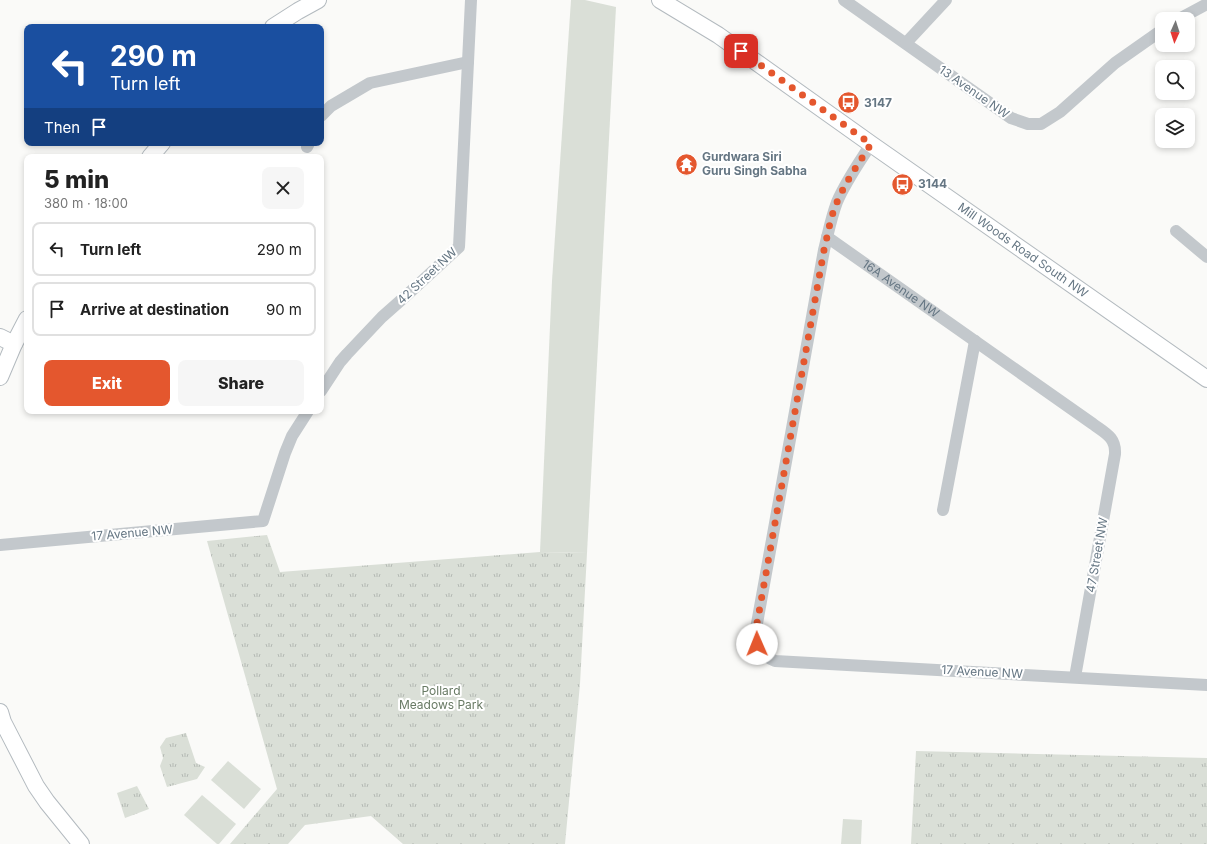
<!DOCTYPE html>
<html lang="en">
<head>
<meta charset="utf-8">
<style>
  body { margin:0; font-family:Inter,sans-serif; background:#f6f6f6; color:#222; height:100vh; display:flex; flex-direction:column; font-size:15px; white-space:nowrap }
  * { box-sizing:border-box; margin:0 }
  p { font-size:13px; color:#767676 }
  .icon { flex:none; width:22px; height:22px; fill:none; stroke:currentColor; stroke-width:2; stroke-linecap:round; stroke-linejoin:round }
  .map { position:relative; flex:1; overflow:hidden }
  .side { position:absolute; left:24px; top:154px; width:300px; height:260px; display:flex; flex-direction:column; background:#fff; border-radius:8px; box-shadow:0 2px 6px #0003 }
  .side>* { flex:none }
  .guide { position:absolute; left:24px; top:24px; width:300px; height:122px; border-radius:8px; box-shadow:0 2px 6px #0003; background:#1a4fa0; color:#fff; overflow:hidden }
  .needle { width:26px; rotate:183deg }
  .controls { position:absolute; left:1155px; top:12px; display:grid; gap:8px }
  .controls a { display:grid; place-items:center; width:40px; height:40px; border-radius:8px; background:#fff; box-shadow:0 2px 6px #0003; font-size:20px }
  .pin { position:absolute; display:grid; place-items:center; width:34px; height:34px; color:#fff; margin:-17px; border-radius:8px; box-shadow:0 2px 6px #0006 }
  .me { position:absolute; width:44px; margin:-22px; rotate:359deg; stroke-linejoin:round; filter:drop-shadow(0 0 3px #0008) }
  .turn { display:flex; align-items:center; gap:14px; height:84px; padding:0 20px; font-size:18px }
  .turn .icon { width:52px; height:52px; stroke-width:2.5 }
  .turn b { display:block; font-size:28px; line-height:34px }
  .then { display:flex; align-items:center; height:38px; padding:0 20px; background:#0003; gap:8px; font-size:15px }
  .round { display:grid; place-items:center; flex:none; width:42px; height:42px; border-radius:8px; background:#f6f6f6 }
  .headline { display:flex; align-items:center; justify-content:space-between; height:68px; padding:0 20px }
  h1 { font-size:24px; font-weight:800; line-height:30px }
  .primary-button { display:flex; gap:8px; margin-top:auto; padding:8px 20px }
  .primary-button a { flex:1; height:46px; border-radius:8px; background:#e4572e; color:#fff; font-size:16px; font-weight:800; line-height:46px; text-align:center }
  .primary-button a+a { background:#f6f6f6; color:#222 }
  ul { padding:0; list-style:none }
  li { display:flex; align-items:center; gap:12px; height:54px; margin:0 8px 6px; padding:0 12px; border:2px solid #e0e0e0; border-radius:8px }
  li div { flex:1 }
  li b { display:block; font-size:15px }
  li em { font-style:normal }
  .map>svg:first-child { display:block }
  .grass { fill:#dadfd7 }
  .park { fill:url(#park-tufts) }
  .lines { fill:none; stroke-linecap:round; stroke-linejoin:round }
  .secondary-casing { stroke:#b3babf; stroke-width:18 }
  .street { stroke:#c3c8cc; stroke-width:12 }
  .secondary { stroke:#fff; stroke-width:16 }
  .route { stroke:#e4572e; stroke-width:7; stroke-dasharray:0 12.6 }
  .labels { text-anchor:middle; stroke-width:4; stroke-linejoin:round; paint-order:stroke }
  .street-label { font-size:12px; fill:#657683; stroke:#fff }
  .poi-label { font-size:12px; font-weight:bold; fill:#657683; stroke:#fff; text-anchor:start }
  .park-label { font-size:12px; fill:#687a64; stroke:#fff }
</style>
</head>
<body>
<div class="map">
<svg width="1207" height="844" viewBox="0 0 1207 844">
  <defs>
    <pattern id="park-tufts" width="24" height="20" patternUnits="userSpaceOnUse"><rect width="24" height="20" fill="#dadfd7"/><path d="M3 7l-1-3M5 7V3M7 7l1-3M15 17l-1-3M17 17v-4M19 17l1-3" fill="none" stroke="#b4b9b4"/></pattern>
  </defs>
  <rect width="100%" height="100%" fill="#fafaf8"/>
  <g class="grass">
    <polygon points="571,0 585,0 616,7 587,553 540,552 552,281"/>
    <polygon points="228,761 261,789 244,809 211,780"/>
    <polygon points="202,795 236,824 219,844 217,844 184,815"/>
    <polygon points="843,819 862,820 861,844 841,844"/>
  </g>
  <g class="park">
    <polygon points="267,535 280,572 540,552 587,553 580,684 565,844 403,844 371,816 305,825 288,844 230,844 277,789 207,541"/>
    <polygon points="186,733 196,763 205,767 197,779 167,787 160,766 163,758 160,747 166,738"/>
    <polygon points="916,751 1207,758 1207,844 911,844"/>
    <polygon points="137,786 149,809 125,818 117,793"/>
  </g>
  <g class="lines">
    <defs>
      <g id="secondary">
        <path id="s2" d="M660,0L718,35L871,144L1207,379"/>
        <polyline points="273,27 298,11 318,0"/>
        <polyline points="150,157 162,143"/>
        <polyline points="0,337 14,344"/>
        <polyline points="0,377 14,344 27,319"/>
        <polyline points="0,712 3,722 36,786 47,802 81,844"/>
      </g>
    </defs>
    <use href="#secondary" class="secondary-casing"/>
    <g class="street">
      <polyline points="844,0 1011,118 1028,124 1041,124 1060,112 1115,63 1162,30"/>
      <polyline points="1179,19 1207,4"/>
      <polyline points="906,43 946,0"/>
      <polyline points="321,116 331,106 370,83 468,62"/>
      <path d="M871,144C859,163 846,181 837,202C831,218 828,234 824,250L756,629C756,644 760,655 775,661L1207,685"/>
      <polyline points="307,147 309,143"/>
      <polyline points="1176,231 1207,257"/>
      <path id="s1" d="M827,237L1093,424C1105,433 1116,437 1115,454L1075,677"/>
      <polyline points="321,391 340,362 347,354 382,317 408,294 459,247 471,0"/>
      <polyline points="943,510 975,341"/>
      <polyline points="0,545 263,521 285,453 292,436 308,411"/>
    </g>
    <use href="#secondary" class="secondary"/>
  </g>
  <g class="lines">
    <path class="route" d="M741,51L871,144C859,163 846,181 837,202C830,218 828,234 824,250L756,629L757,644"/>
  </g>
  <defs>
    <symbol id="bus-disc" viewBox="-11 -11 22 22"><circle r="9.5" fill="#e4572e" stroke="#fff"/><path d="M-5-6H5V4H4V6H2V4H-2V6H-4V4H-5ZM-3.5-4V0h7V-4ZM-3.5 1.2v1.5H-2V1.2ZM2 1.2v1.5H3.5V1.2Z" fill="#fff"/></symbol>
    <symbol id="temple-disc" viewBox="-11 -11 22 22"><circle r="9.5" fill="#e4572e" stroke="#fff"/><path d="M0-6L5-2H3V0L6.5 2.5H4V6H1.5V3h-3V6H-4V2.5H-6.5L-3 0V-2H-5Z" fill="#fff"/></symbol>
  </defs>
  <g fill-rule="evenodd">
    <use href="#bus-disc" x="836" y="90" width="25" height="25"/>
    <use href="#temple-disc" x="674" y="152" width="25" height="25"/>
    <use href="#bus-disc" x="890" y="172" width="25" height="25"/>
  </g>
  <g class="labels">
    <g class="street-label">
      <text transform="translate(974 92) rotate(35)" y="4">13 Avenue NW</text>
      <text dy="4" stroke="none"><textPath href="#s2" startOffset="441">Mill Woods Road South NW</textPath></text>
      <text transform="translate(427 276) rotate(-43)" y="4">42 Street NW</text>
      <text dy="4" stroke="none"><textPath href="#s1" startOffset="90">16A Avenue NW</textPath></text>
      <text transform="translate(132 533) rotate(-5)" y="4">17 Avenue NW</text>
      <text transform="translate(1097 555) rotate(-80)" y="4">47 Street NW</text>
      <text transform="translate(982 672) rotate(3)" y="4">17 Avenue NW</text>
    </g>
    <g class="poi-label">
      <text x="864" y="107">3147</text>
      <text x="702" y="161">Gurdwara Siri<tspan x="702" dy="14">Guru Singh Sabha</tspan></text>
      <text x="918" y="188">3144</text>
    </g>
    <g class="park-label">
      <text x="441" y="695">Pollard<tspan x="441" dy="14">Meadows Park</tspan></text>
    </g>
  </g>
</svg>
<div class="controls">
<a><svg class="needle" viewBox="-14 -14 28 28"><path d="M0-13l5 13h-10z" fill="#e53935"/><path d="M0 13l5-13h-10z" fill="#767676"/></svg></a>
<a><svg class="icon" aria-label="search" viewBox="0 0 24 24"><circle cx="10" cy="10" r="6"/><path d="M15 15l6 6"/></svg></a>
<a><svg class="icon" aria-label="layers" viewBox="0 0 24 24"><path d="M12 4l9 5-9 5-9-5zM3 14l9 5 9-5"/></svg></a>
</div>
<div class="pin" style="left:741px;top:51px;background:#d93025"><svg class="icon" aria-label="arrive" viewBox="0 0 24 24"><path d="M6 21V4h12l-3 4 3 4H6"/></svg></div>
<svg class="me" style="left:757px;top:644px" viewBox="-20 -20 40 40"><circle r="19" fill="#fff"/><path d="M0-13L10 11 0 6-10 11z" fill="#e4572e"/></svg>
<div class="guide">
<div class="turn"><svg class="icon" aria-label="left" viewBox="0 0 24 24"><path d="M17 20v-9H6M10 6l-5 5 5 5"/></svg><div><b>290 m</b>Turn left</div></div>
<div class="then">Then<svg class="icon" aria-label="arrive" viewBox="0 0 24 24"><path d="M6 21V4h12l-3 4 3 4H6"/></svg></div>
</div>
<section class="side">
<div class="headline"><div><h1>5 min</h1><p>380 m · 18:00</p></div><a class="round"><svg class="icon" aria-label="close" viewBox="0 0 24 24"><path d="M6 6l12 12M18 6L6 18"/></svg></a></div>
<ul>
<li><svg class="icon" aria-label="left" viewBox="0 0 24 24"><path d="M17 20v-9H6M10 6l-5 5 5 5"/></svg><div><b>Turn left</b></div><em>290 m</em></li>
<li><svg class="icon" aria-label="arrive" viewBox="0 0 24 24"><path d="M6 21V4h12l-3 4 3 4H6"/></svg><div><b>Arrive at destination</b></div><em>90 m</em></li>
</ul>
<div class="primary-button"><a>Exit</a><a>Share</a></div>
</section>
</div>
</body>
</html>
